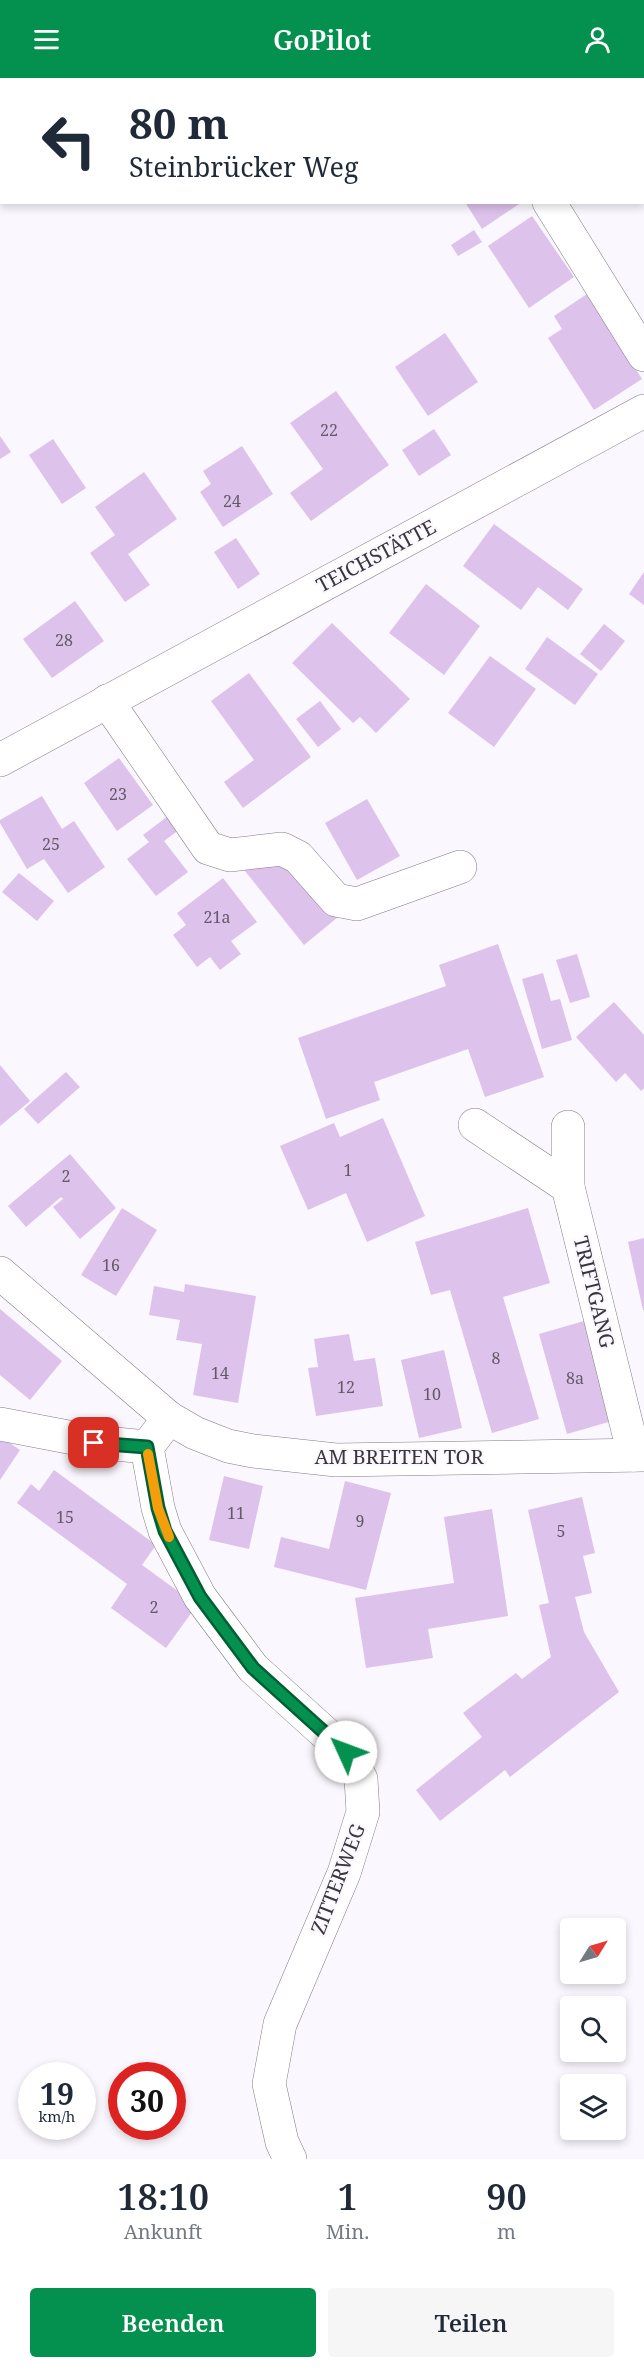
<!DOCTYPE html>
<html lang="de">
<head>
<meta charset="utf-8">
<style>
  body { margin:0; font-family:"Noto Serif",serif; background:#f6f6f7; color:#1f2937; height:100vh; display:flex; flex-direction:column; font-size:22px; white-space:nowrap }
  * { box-sizing:border-box; margin:0 }
  p { font-size:20px; color:#747a83 }
  .icon { flex:none; width:33px; height:33px; fill:none; stroke:currentColor; stroke-width:2; stroke-linecap:round; stroke-linejoin:round }
  .map { position:relative; height:2081px; overflow:hidden }
  .sheet { display:flex; flex-direction:column; background:#fff; flex:1 }
  .sheet>* { flex:none }
  .hud { position:absolute; left:0px; top:0px; width:645px; height:126px; box-shadow:0 3px 9px #0003; background:#fff; color:#1f2937; overflow:hidden }
  .needle { width:39px; rotate:53deg }
  .fabs { position:absolute; left:560px; top:1840px; display:grid; gap:12px }
  .fabs a { display:grid; place-items:center; width:66px; height:66px; border-radius:6px; background:#fff; box-shadow:0 3px 9px #0003; font-size:30px }
  .speed { position:absolute; left:18px; top:1984px; display:flex; gap:12px; font-size:30px; font-weight:700; text-align:center }
  .speed>* { display:grid; place-content:center; width:78px; height:78px; border-radius:50%; background:#fff; box-shadow:0 3px 9px #0003; line-height:1 }
  .speed small { font-size:15px; font-weight:400 }
  .speed .limit { border:9px solid #d22; background:#fff; color:#111 }
  .pin { position:absolute; display:grid; place-items:center; width:51px; height:51px; color:#fff; margin:-26px; border-radius:12px; box-shadow:0 3px 9px #0006 }
  .me { position:absolute; width:66px; margin:-33px; rotate:313deg; stroke-linejoin:round; filter:drop-shadow(0 0 4px #0008) }
  .turn { display:flex; align-items:center; gap:21px; height:126px; padding:0 30px; font-size:27px }
  .turn .icon { width:78px; height:78px; stroke-width:2.5 }
  .turn b { display:block; font-size:42px; line-height:51px }
  .eta { display:flex; justify-content:space-evenly; align-items:center; height:102px; text-align:center }
  .eta b { font-size:36px; font-weight:600; line-height:42px }
  .button { display:flex; gap:12px; margin-top:auto; padding:12px 30px }
  .button a { flex:1; height:69px; border-radius:6px; background:#04904f; color:#fff; font-size:24px; font-weight:600; line-height:69px; text-align:center }
  .button a+a { background:#f6f6f7; color:#1f2937 }
  header { display:flex; justify-content:space-between; align-items:center; height:78px; padding:0 30px; background:#04904f; color:#fff; font-size:27px; font-weight:600 }
  .map>svg:first-child { display:block }
  .green { fill:#d1f3db }
  .building { fill:#ddc2eb }
  .lines { fill:none; stroke-linecap:round; stroke-linejoin:round }
  .minor-casing { stroke:#837c86; stroke-width:34 }
  .minor { stroke:#fff; stroke-width:33 }
  .route-casing { stroke:#035e33; stroke-width:15 }
  .route { stroke:#04904f; stroke-width:10 }
  .slow { stroke:#f59e0b; stroke-width:10 }
  .labels { text-anchor:middle; stroke-width:4.5; stroke-linejoin:round; paint-order:stroke }
  .number-label { font-size:16px; fill:#635a68 }
  .street-label { font-size:20px; fill:#3a373c; stroke:#fbf7fe }
</style>
</head>
<body>
<header><svg class="icon" aria-label="menu" viewBox="0 0 24 24"><path d="M4 6h16M4 12h16M4 18h16"/></svg>GoPilot<svg class="icon" aria-label="person" viewBox="0 0 24 24"><circle cx="12" cy="8" r="4"/><path d="M4 21q1-7 8-7t8 7"/></svg></header>
<div class="map">
<svg width="644" height="2081" viewBox="0 0 644 2081">
  <rect width="100%" height="100%" fill="#fbf7fe"/>
  <polygon class="green" points="0,0 212,0 2,2 0,116"/>
  <g class="building">
    <polygon points="465,124 522,124 482,151"/>
    <polygon points="532,138 574,199 529,230 488,168"/>
    <polygon points="474,152 482,164 458,178 451,167"/>
    <polygon points="587,216 642,301 594,332 548,260 562,251 554,238"/>
    <polygon points="445,255 478,304 428,338 395,289"/>
    <polygon points="336,313 389,387 311,443 290,415 323,391 290,345"/>
    <polygon points="434,351 451,377 419,398 402,372"/>
    <polygon points="0,358 11,374 0,381"/>
    <polygon points="53,361 86,410 62,426 29,377"/>
    <polygon points="242,368 273,416 223,449 200,414 211,406 203,393"/>
    <polygon points="144,394 177,441 128,476 150,507 125,524 90,475 115,457 95,429"/>
    <polygon points="494,446 583,511 568,532 538,509 521,532 463,488"/>
    <polygon points="236,460 260,496 238,511 214,474"/>
    <polygon points="644,494 644,527 629,516"/>
    <polygon points="426,506 480,548 444,597 389,555"/>
    <polygon points="75,523 104,563 52,600 23,561"/>
    <polygon points="332,545 410,621 376,655 360,639 353,645 292,585"/>
    <polygon points="604,546 625,563 601,593 580,576"/>
    <polygon points="547,559 598,596 575,627 525,591"/>
    <polygon points="490,578 536,611 494,669 448,635"/>
    <polygon points="249,595 311,679 243,730 224,704 254,682 211,623"/>
    <polygon points="320,623 341,651 318,669 296,641"/>
    <polygon points="119,680 153,727 117,753 84,705"/>
    <polygon points="42,718 62,751 74,743 105,789 68,815 44,781 27,791 0,745 0,742"/>
    <polygon points="367,721 400,778 357,802 325,745"/>
    <polygon points="172,735 183,749 164,763 188,794 156,818 127,781 149,764 143,757"/>
    <polygon points="293,783 338,839 304,867 241,788"/>
    <polygon points="19,795 54,823 37,843 2,814"/>
    <polygon points="223,800 257,844 231,863 241,876 220,892 210,879 197,889 173,857 186,847 177,835"/>
    <polygon points="498,866 544,999 485,1019 468,971 374,1004 380,1022 326,1041 298,960 446,908 439,887"/>
    <polygon points="577,876 590,919 570,925 556,882"/>
    <polygon points="543,895 551,923 560,921 572,962 542,971 522,901"/>
    <polygon points="614,924 644,957 644,1010 641,1013 625,995 616,1004 576,959"/>
    <polygon points="0,987 30,1023 0,1048"/>
    <polygon points="66,994 80,1009 38,1046 24,1031"/>
    <polygon points="383,1040 425,1138 367,1164 346,1115 308,1132 280,1068 334,1045 340,1059"/>
    <polygon points="70,1076 116,1130 80,1161 53,1129 63,1121 61,1119 26,1149 8,1128"/>
    <polygon points="122,1130 157,1152 116,1218 81,1197"/>
    <polygon points="528,1130 550,1205 503,1219 539,1341 492,1355 450,1212 431,1217 415,1164"/>
    <polygon points="644,1160 644,1232 643,1232 628,1164"/>
    <polygon points="185,1206 256,1218 238,1325 193,1317 202,1266 176,1262 180,1242 149,1237 154,1208 184,1214"/>
    <polygon points="0,1231 62,1283 30,1322 0,1297"/>
    <polygon points="584,1243 612,1343 567,1356 539,1256"/>
    <polygon points="349,1256 354,1283 375,1280 383,1328 316,1338 308,1290 318,1289 314,1261"/>
    <polygon points="444,1272 462,1350 419,1360 401,1282"/>
    <polygon points="1,1359 20,1372 0,1402 0,1361"/>
    <polygon points="54,1392 156,1467 142,1487 197,1527 166,1570 111,1530 127,1506 17,1425 31,1406 39,1413"/>
    <polygon points="224,1398 263,1408 249,1471 209,1462"/>
    <polygon points="345,1403 391,1415 366,1512 274,1489 281,1459 329,1471"/>
    <polygon points="582,1419 595,1475 583,1478 592,1515 575,1519 584,1554 619,1614 510,1699 505,1692 440,1743 416,1712 482,1659 463,1635 516,1595 522,1601 551,1579 539,1527 549,1525 528,1432"/>
    <polygon points="492,1431 508,1538 428,1551 433,1580 366,1590 355,1520 454,1505 444,1439"/>
  </g>
  <g class="lines">
    <defs>
      <g id="minor">
        <polyline points="471,0 472,2"/>
        <polyline points="596,0 597,2"/>
        <polyline points="644,77 644,78"/>
        <polyline points="549,124 644,277"/>
        <polyline points="107,623 208,770 230,777 282,771 298,779 336,822 357,826 460,789"/>
        <polyline points="0,682 644,333"/>
        <polyline points="475,1047 568,1109"/>
        <polyline points="568,1049 568,1109 634,1377"/>
        <polyline points="0,1195 169,1340 195,1355 228,1368 253,1373 336,1382 644,1377"/>
        <polyline points="169,1340 147,1369 158,1430 165,1453 200,1519 253,1590 346,1674 361,1701 363,1734 344,1795 280,1946 269,2006 282,2064 290,2081"/>
        <polyline points="0,1346 94,1364 147,1369"/>
      </g>
    </defs>
    <use href="#minor" class="minor-casing"/>
    <use href="#minor" class="minor"/>
  </g>
  <g class="lines">
    <defs>
      <polyline id="route" points="94,1365 147,1369 158,1430 165,1453 200,1519 253,1590 346,1674"/>
    </defs>
    <use href="#route" class="route-casing"/>
    <use href="#route" class="route"/>
    <polyline class="slow" points="148,1376 158,1430 169,1459"/>
  </g>
  <g class="labels">
    <g class="number-label">
      <text x="329" y="358">22</text>
      <text x="232" y="429">24</text>
      <text x="64" y="568">28</text>
      <text x="118" y="722">23</text>
      <text x="51" y="772">25</text>
      <text x="217" y="845">21a</text>
      <text x="348" y="1098">1</text>
      <text x="66" y="1104">2</text>
      <text x="111" y="1193">16</text>
      <text x="496" y="1286">8</text>
      <text x="220" y="1301">14</text>
      <text x="575" y="1306">8a</text>
      <text x="346" y="1315">12</text>
      <text x="432" y="1322">10</text>
      <text x="236" y="1441">11</text>
      <text x="65" y="1445">15</text>
      <text x="360" y="1449">9</text>
      <text x="561" y="1459">5</text>
      <text x="154" y="1535">2</text>
    </g>
    <g class="street-label">
      <text transform="translate(376 478) rotate(-28)" y="7">TEICHSTÄTTE</text>
      <text transform="translate(594 1214) rotate(76)" y="7">TRIFTGANG</text>
      <text x="399" y="1386">AM BREITEN TOR</text>
      <text transform="translate(338 1801) rotate(-69)" y="7">ZITTERWEG</text>
    </g>
  </g>
</svg>
<div class="fabs">
<a><svg class="needle" viewBox="-14 -14 28 28"><path d="M0-13l5 13h-10z" fill="#e53935"/><path d="M0 13l5-13h-10z" fill="#747a83"/></svg></a>
<a><svg class="icon" aria-label="search" viewBox="0 0 24 24"><circle cx="10" cy="10" r="6"/><path d="M15 15l6 6"/></svg></a>
<a><svg class="icon" aria-label="layers" viewBox="0 0 24 24"><path d="M12 4l9 5-9 5-9-5zM3 14l9 5 9-5"/></svg></a>
</div>
<div class="speed"><div>19<small>km/h</small></div><div class="limit">30</div></div>
<div class="pin" style="left:94px;top:1365px;background:#d93025"><svg class="icon" aria-label="arrive" viewBox="0 0 24 24"><path d="M6 21V4h12l-3 4 3 4H6"/></svg></div>
<svg class="me" style="left:346px;top:1674px" viewBox="-20 -20 40 40"><circle r="19" fill="#fff"/><path d="M0-13L10 11 0 6-10 11z" fill="#04904f"/></svg>
<div class="hud">
<div class="turn"><svg class="icon" aria-label="left" viewBox="0 0 24 24"><path d="M17 20v-9H6M10 6l-5 5 5 5"/></svg><div><b>80 m</b>Steinbrücker Weg</div></div>
</div>
</div>
<section class="sheet">
<div class="eta">
<div><b>18:10</b><p>Ankunft</p></div>
<div><b>1</b><p>Min.</p></div>
<div><b>90</b><p>m</p></div>
</div>
<div class="button"><a>Beenden</a><a>Teilen</a></div>
</section>
</body>
</html>
